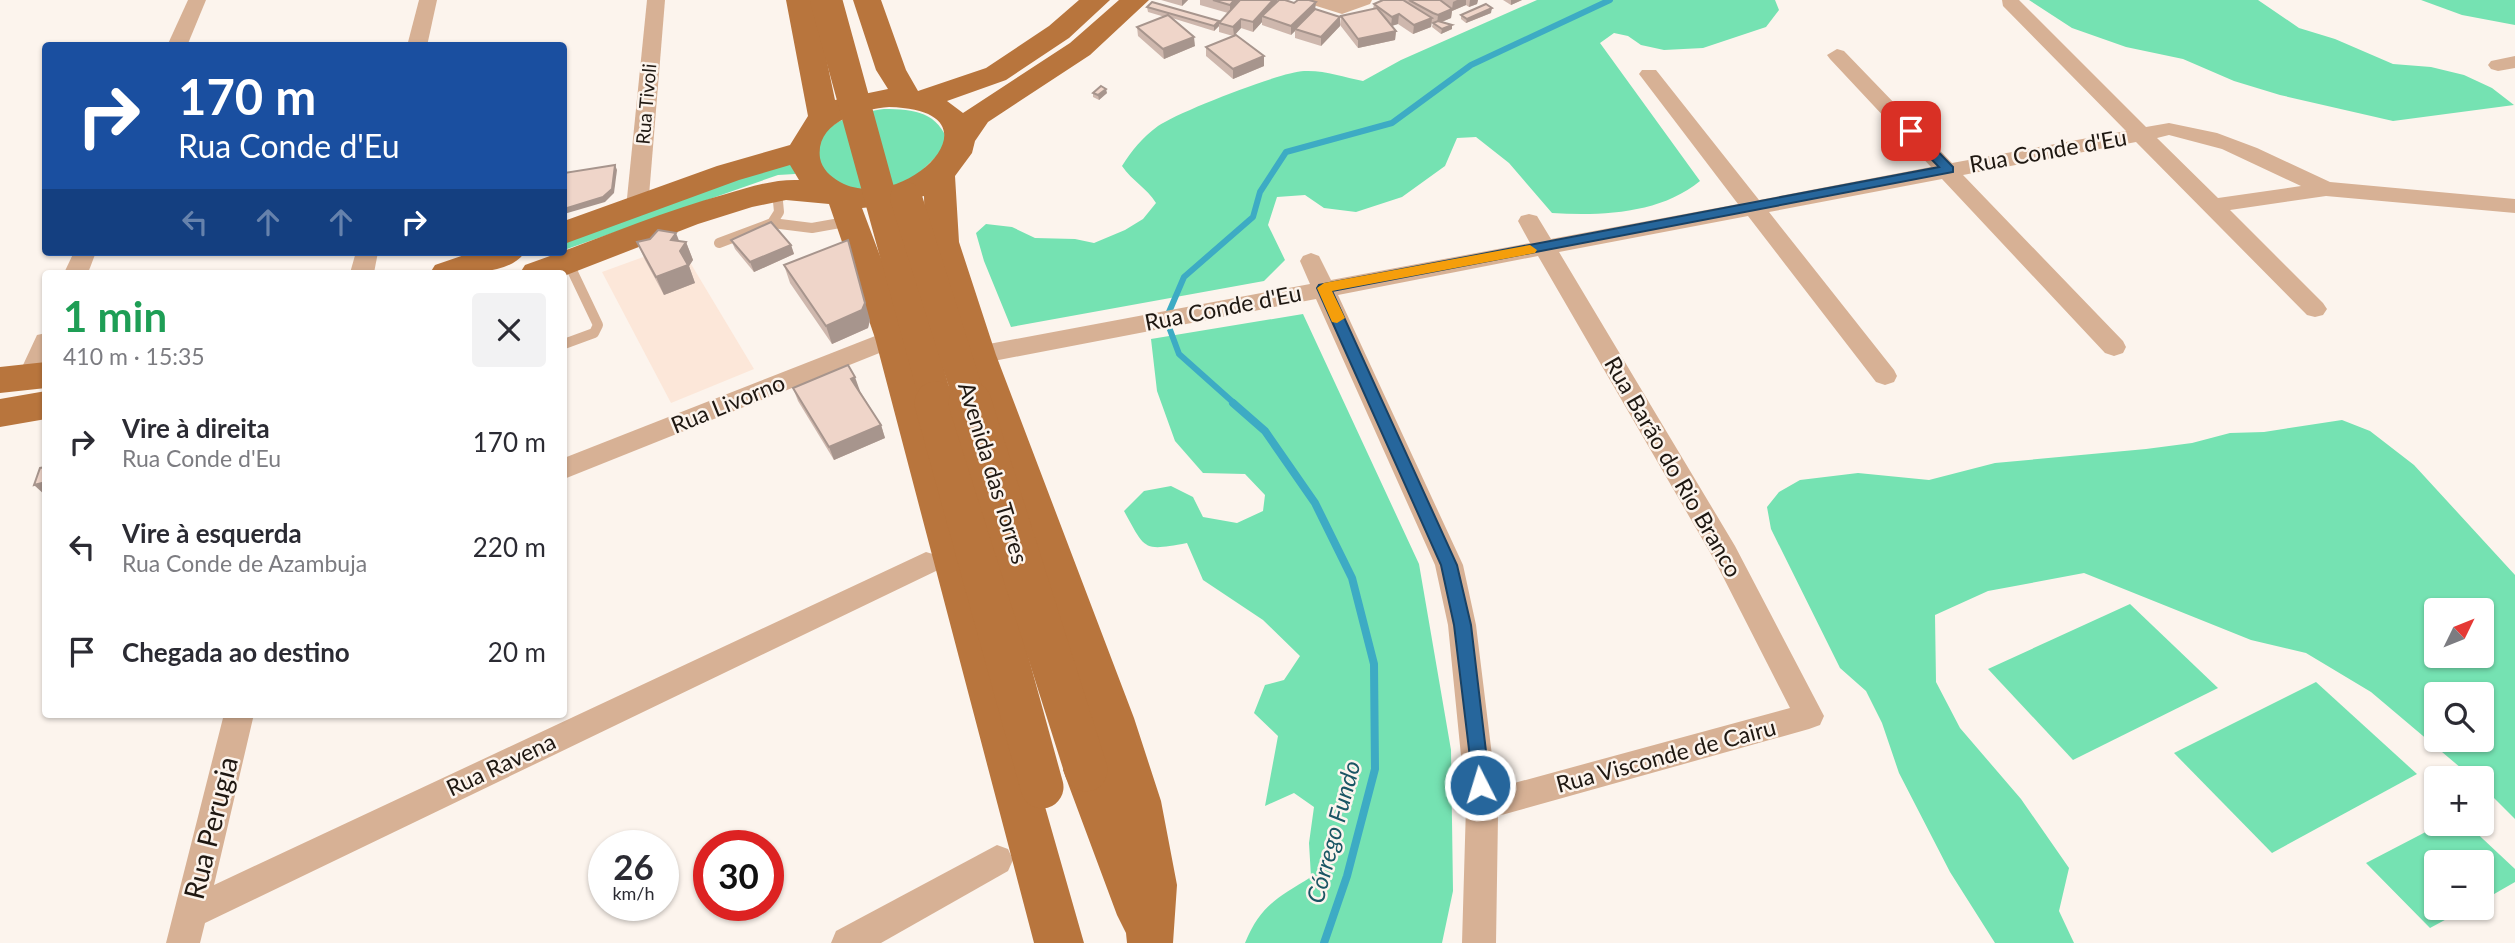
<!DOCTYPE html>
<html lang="pt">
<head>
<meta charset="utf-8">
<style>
  body { margin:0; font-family:Lato,sans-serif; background:#f2f2f3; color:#2b2b33; height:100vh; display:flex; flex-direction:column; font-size:26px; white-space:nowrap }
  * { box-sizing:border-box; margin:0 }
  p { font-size:23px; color:#7c7c81 }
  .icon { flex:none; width:38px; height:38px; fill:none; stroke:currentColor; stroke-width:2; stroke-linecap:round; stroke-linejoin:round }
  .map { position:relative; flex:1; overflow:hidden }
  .side { position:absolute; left:42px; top:270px; width:525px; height:448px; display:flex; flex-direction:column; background:#fff; border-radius:7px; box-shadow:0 2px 5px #0004 }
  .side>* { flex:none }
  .banner { position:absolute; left:42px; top:42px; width:525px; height:214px; border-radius:7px; box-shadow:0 2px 5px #0004; background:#1a4fa0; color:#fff; overflow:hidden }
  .needle { width:46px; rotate:47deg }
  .tools { position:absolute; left:2424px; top:598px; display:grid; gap:14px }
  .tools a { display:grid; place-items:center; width:70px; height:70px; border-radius:7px; background:#fff; box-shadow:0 2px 5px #0004; font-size:35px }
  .speed { position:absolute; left:588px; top:830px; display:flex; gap:14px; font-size:35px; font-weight:700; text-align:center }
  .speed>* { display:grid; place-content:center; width:91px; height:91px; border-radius:50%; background:#fff; box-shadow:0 2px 5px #0004; line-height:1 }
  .speed small { font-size:18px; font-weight:400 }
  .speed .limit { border:10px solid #d22; background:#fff; color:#111 }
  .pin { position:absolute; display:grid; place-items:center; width:60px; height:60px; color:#fff; margin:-30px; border-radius:14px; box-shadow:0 4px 10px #0006 }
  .me { position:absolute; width:77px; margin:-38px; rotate:355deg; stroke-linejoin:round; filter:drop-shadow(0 0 5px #0008) }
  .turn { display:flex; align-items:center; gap:24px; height:147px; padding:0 21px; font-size:32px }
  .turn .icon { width:91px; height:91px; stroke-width:2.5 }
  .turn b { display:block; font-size:49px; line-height:60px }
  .lanes { display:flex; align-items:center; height:66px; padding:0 21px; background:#0003; justify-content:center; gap:35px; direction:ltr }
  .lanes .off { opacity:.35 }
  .round { display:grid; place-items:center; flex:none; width:74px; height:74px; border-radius:7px; background:#f2f2f3 }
  .overview { display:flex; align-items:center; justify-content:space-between; height:119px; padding:0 21px }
  h1 { font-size:42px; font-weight:700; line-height:52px; color:#1e9e55 }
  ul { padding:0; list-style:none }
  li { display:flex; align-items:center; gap:21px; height:105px; padding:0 21px }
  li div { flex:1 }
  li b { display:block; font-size:26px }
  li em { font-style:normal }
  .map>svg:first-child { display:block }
  .education { fill:#fce7d9 }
  .green { fill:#75e2b2; fill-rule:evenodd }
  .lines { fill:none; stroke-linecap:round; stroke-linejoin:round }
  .stream-far1 { stroke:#3dabc4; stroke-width:6 }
  .stream { stroke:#3dabc4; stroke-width:8 }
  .lane { stroke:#d7b195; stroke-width:10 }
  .street { fill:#d7b195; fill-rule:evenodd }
  .primary { fill:#b8753d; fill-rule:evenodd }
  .primary-bridge-far1 { stroke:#b8753d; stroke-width:32 }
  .primary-bridge { stroke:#b8753d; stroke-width:43 }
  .wall { fill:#ceb7ad }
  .shaded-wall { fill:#a7958d }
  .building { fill:#efd5c9; stroke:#a7958d; stroke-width:2 }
  .route { fill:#26669c; stroke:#194265; stroke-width:2 }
  .slow { fill:#f59e0b }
  .labels { text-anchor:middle; stroke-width:5; stroke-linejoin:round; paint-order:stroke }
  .far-street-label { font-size:19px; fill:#1f1812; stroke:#fcf4ed }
  .street-label { font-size:23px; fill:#1f1812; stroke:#fcf4ed }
  .water-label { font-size:24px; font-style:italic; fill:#1a5664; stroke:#fcf4ed }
  .near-street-label { font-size:28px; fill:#1f1812; stroke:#fcf4ed }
</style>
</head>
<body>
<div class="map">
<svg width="2515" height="943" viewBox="0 0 2515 943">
  <rect width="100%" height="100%" fill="#fcf4ed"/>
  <polygon class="education" points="679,244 754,369 671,403 602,272"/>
  <g class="green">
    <path d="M1537,0H1775L1779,10L1766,27L1703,48L1664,50L1641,45L1628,36L1614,33L1600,43L1700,181C1660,214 1601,216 1552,213L1509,163L1476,137L1457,138L1445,166L1402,197L1356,212L1324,208L1305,195L1277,197L1268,225L1285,260L1264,281L1011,327L984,261L976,233L986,224L1012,227L1035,238L1075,239L1094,243L1125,230L1143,219L1156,203C1147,188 1132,181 1122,166C1132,150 1142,138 1158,126C1178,112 1280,72 1304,71C1325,70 1343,77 1363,81L1401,60Z"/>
    <polygon points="2029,0 2258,0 2299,28 2335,39 2393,64 2431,67 2464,75 2492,88 2514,105 2393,121 2280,95 2234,81 2183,59 2126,47 2072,28"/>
    <polygon points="2421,0 2515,0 2515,25 2462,15"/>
    <path d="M884,109C915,109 938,112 949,144L907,185L847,190L816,168C818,158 818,143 823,135C837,117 863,112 884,109Z"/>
    <polygon points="790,156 796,167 795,174 778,175 564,250 564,238"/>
    <path d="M1303,314L1419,564L1451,750L1453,891L1442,943H1245C1261,904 1278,898 1311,877L1309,843L1314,807L1294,793L1265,806L1278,736L1254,713L1265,685L1284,680L1300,656L1263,620L1203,580L1187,543C1143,551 1146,551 1124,511L1144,491L1171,486L1193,497L1203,517L1237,523L1263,511L1265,495L1245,474L1203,473L1175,441L1157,391L1151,339Z"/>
    <path d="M2342,420L2370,431L2414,465L2515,575V819L2482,786V779H2474L2371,692L2306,653L2251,640L2084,573L1988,591L1935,615L1936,682L1960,728L2021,799L2069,868L2059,911L2074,943H1995L1950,872L1899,773L1882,723L1866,691L1840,668L1771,529L1767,507L1779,492L1800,480L1858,473L1929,480L1995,463L2146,449L2192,443L2230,433L2264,432ZM2436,611H2482V656H2436ZM2436,695H2482V740H2436Z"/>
    <polygon points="2130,604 2218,688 2073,760 1988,669"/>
    <polygon points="2316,682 2417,774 2272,853 2174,753"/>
    <polygon points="2441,824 2467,824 2515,869 2515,882 2482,901 2482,863 2436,863 2436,908 2467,908 2430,928 2366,863"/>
  </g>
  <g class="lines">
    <polyline class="stream-far1" points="1235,404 1179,354 1166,319 1184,277 1253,217 1260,192 1286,152 1392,123 1471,65 1610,0"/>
    <polyline class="stream" points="1233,403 1265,431 1315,503 1352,578 1374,664 1375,769 1347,876 1324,943"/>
    <g class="lane">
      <polyline points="772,223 812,228 851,221"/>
      <polyline points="719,243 772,223 779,212 777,191"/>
      <polyline points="564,344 594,333 598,325 568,262"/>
    </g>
    <g class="street">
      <polygon points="188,0 206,0 187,46 167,46"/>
      <polygon points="419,0 437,0 427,46 407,46"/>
      <polygon points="647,0 665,0 648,208 645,213 629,213 626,208"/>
      <polygon points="1308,0 1372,0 1370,4 1342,14 1310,4"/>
      <path d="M2002,0H2019L2146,127L2169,123L2217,133L2257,148L2330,182L2515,199V213L2326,196L2230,210L2323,303L2327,309L2323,315L2315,317L2307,315L2136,142L1963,175L2123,341L2126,347L2123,353L2114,356L2105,353L1942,179L1769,212L1894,370L1897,376L1894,382L1885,385L1876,382L1748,216L1559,252L1735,546L1824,716L1820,725L1809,729L1498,816L1496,943H1462L1466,806L1448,625L1435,565L1316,299L978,364L969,361L966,355L969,349L978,346L1310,284L1300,261L1303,256L1311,253L1319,256L1331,280L1530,243L1518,221L1521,216L1529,214L1537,216L1551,239L1738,204L1639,74L1642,70H1656L1759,200L1931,167L1830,59L1827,55L1837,49L1844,51L1952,163L2126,131L2003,6ZM2169,135L2222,149L2301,186L2218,198L2157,138ZM1538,256L1715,561L1790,708L1496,788L1476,625L1463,565L1338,295Z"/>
      <polygon points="2515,56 2515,68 2498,71 2491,69 2488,65 2491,61"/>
      <polygon points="74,252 96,252 88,273 64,273"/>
      <polygon points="356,252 378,252 374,273 350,273"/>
      <polygon points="893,329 902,332 905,338 902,344 564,479 564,458"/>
      <path d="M46,333C46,352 47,368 38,384L29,387L20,384L17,378L37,335Z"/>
      <polygon points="926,552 936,555 940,563 936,571 205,923 200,943 166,943 224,714 254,714 214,885"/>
      <polygon points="997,845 1008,849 1013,860 1008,871 881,943 831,943 836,931"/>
    </g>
    <g class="primary">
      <path d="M786,0H814L835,100L888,89L876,70L853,0H881L906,70L918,91L986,68L1049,26L1079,0H1110L1069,38L1006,80L947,101L963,113L1070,43L1119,0H1149L1090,55L988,122L975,141L972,153L955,176L959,242L996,355L1134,718L1161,801L1177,885L1173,943H1127L1126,933L1117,915L1063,770L1070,756L1086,750L1101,755L960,355L925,242L924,196L890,205L862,208L911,338L1084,943H1034L875,338L829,204L786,200L752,207L698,224L564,276V273H520L525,265C591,242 657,213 726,194C749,187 774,179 799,180L790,165L739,180L564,244V221L717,166L790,145L808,116ZM889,107C1010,110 904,217 840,182C830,176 822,169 820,158C815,122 861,109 889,107Z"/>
      <path d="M473,252H525C509,277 456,273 430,273L435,265Z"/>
      <polygon points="46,362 46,388 0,393 0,367"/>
      <polygon points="46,391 46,419 0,427 0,399"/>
    </g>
    <g class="primary-bridge-far1">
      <polyline points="826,0 937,404"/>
      <polyline points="906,198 971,404"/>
    </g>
    <g class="primary-bridge">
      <polyline points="936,403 1042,787"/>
      <polyline points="970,403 1086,770"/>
    </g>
  </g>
  <g class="wall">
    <polygon points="1161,0 1188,0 1182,6"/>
    <polygon points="1200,0 1277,0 1277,2 1315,9 1340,26 1321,46 1295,38 1295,31 1291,35 1262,25 1262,22 1253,32 1241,28 1234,35 1264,66 1233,79 1206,56 1206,47 1233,36 1219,32 1219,26 1214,31 1172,18 1195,46 1164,59 1138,36 1137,27 1165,17 1148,12 1147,7 1219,23 1228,13 1200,5"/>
    <polygon points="1383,0 1478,0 1477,4 1469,7 1466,5 1452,11 1451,18 1441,22 1452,25 1452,29 1441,34 1432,27 1433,23 1432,22 1431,27 1413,34 1398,24 1392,26 1396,31 1395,40 1358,48 1340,25 1341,16 1373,9 1374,4"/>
    <polygon points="1503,0 1522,0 1511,5"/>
    <polygon points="1491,13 1466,23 1461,19 1461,15"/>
    <polygon points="1093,93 1107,93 1099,100 1093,97"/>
    <polygon points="731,240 791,245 794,254 754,272 735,249"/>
    <polygon points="679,241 686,242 693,260 689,266 695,283 664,295 645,260 637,242"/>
    <polygon points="784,265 870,320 868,328 832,344 790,283"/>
    <polygon points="793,388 860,391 881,425 885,438 834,460 798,401"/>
  </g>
  <g class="shaded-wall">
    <polygon points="1182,0 1188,0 1182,6"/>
    <polygon points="1234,0 1243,0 1230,14 1230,5"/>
    <polygon points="1273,0 1277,0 1277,4 1262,16 1262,22 1253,32 1253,22"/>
    <polygon points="1457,0 1466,0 1466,5 1452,11 1451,18 1437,24 1438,15 1452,9 1453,2"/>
    <polygon points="1470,0 1478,0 1477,4 1469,7"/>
    <polygon points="1511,0 1522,0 1511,5"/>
    <polygon points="1316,2 1315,11 1295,29 1295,31 1291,35 1291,26"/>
    <polygon points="1492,8 1491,13 1466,23 1467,19"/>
    <polygon points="1399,14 1398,24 1391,26 1392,17"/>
    <polygon points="1340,17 1340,26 1321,46 1321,37"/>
    <polygon points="1432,18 1431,27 1413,34 1414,25"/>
    <polygon points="1241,19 1241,28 1234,36 1233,27"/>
    <polygon points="1219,21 1219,26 1214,31 1214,26"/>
    <polygon points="1452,25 1452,29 1441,34 1442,29"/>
    <polygon points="1396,31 1395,40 1358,48 1358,39"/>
    <polygon points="1194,37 1195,46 1164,59 1163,49"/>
    <polygon points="1264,56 1264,66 1233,79 1233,69"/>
    <polygon points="1106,89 1107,93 1099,100 1098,95"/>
    <polygon points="615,165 617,170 614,193 605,202 564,214 564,209"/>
    <polygon points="676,233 682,248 686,242 693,260 689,266 695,283 664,295 656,277 671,240"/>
    <polygon points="848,240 870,320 868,328 832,344 826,326"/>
    <polygon points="791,245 794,254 754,272 750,262"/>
    <polygon points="855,377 860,391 856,392 851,379"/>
    <polygon points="881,425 885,438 834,460 829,447"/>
    <polygon points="46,482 46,496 34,485"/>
  </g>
  <g class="building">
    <polygon points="1213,0 1234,0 1230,5"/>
    <polygon points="1240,0 1273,0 1253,22 1241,19 1233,27 1219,23"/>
    <polygon points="1279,0 1285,0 1294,3 1298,0 1309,0 1316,2 1291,26 1262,16"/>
    <polygon points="1383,0 1403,0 1432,18 1414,25 1399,14 1392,17 1374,4"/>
    <polygon points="1409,0 1440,0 1452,9 1438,15 1433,13"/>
    <polygon points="1152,2 1219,21 1214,26 1147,7"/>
    <polygon points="1486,4 1492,8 1467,19 1461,15"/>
    <polygon points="1377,8 1396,31 1358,39 1341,16"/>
    <polygon points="1315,9 1340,17 1321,37 1295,29"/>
    <polygon points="1168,15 1194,37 1163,49 1137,27"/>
    <polygon points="1438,21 1452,25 1442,29 1433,23"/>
    <polygon points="1236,35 1264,56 1233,69 1206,47"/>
    <polygon points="1101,86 1106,89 1098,95 1093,93"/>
    <polygon points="615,165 612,189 603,197 564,209 564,173"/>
    <polygon points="771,222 791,245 750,262 731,240"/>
    <polygon points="658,230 676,233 671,240 686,242 680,251 688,265 656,277 637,242 650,239"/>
    <polygon points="848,240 865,303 862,310 826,326 784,265"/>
    <polygon points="848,365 855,377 851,379 881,425 829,447 793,388"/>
    <polygon points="46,467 46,482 34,485 40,468"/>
  </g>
  <polygon class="route" points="1911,127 1916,129 1953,167 1953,172 1332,291 1457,565 1471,625 1490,785 1487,791 1480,793 1474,791 1454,625 1441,565 1317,288 1319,285 1939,167 1907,134 1907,129"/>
  <polygon class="slow" points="1530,245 1537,250 1535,253 1332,291 1345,318 1337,323 1332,322 1317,288 1324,283"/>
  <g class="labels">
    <g class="far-street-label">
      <text transform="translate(646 104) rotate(-85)" y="7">Rua Tivoli</text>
    </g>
    <g class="street-label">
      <text transform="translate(2048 151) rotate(-10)" y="8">Rua Conde d'Eu</text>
      <text transform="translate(1223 308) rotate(-11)" y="8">Rua Conde d'Eu</text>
      <text transform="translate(728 404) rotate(-22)" y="8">Rua Livorno</text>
      <text transform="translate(1673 467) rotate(60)" y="8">Rua Barão do Rio Branco</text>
      <text transform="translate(993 473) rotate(73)" y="8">Avenida das Torres</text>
      <text transform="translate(1666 756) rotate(-15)" y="8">Rua Visconde de Cairu</text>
      <text transform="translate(501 765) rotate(-25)" y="8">Rua Ravena</text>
    </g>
    <g class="water-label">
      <text transform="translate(1334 832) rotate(-75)" y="8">Córrego Fundo</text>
    </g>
    <g class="near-street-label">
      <text transform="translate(211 828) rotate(-76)" y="10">Rua Perugia</text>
    </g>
  </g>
</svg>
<div class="tools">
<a><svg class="needle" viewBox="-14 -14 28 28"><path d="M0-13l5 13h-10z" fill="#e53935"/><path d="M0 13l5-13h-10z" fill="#7c7c81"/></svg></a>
<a><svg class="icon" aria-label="search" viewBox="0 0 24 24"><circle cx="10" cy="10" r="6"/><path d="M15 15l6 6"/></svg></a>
<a>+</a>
<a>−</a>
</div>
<div class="speed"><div>26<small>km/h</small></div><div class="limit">30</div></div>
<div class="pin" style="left:1911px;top:131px;background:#d93025"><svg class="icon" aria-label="arrive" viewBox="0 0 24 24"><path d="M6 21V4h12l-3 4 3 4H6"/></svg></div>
<svg class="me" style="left:1480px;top:785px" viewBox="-20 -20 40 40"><circle r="17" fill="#26669c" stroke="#fff" stroke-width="3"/><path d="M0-11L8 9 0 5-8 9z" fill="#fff"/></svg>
<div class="banner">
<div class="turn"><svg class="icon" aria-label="right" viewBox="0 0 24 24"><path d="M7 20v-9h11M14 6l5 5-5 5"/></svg><div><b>170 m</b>Rua Conde d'Eu</div></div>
<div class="lanes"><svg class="icon off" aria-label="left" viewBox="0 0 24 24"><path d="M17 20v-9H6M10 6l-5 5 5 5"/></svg><svg class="icon off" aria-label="ahead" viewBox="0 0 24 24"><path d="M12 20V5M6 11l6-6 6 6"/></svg><svg class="icon off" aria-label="ahead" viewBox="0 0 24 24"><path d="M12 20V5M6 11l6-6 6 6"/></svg><svg class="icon" aria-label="right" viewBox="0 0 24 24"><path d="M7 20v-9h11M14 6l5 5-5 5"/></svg></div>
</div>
<section class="side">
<div class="overview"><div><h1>1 min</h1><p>410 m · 15:35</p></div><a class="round"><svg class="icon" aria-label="close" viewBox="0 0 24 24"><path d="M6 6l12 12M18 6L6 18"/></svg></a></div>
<ul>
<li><svg class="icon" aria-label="right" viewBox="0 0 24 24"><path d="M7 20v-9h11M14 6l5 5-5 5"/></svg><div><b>Vire à direita</b><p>Rua Conde d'Eu</p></div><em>170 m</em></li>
<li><svg class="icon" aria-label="left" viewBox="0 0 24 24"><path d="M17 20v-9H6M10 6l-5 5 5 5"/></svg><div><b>Vire à esquerda</b><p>Rua Conde de Azambuja</p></div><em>220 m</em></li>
<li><svg class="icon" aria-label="arrive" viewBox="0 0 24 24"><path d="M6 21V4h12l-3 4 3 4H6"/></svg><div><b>Chegada ao destino</b></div><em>20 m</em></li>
</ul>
</section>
</div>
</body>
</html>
